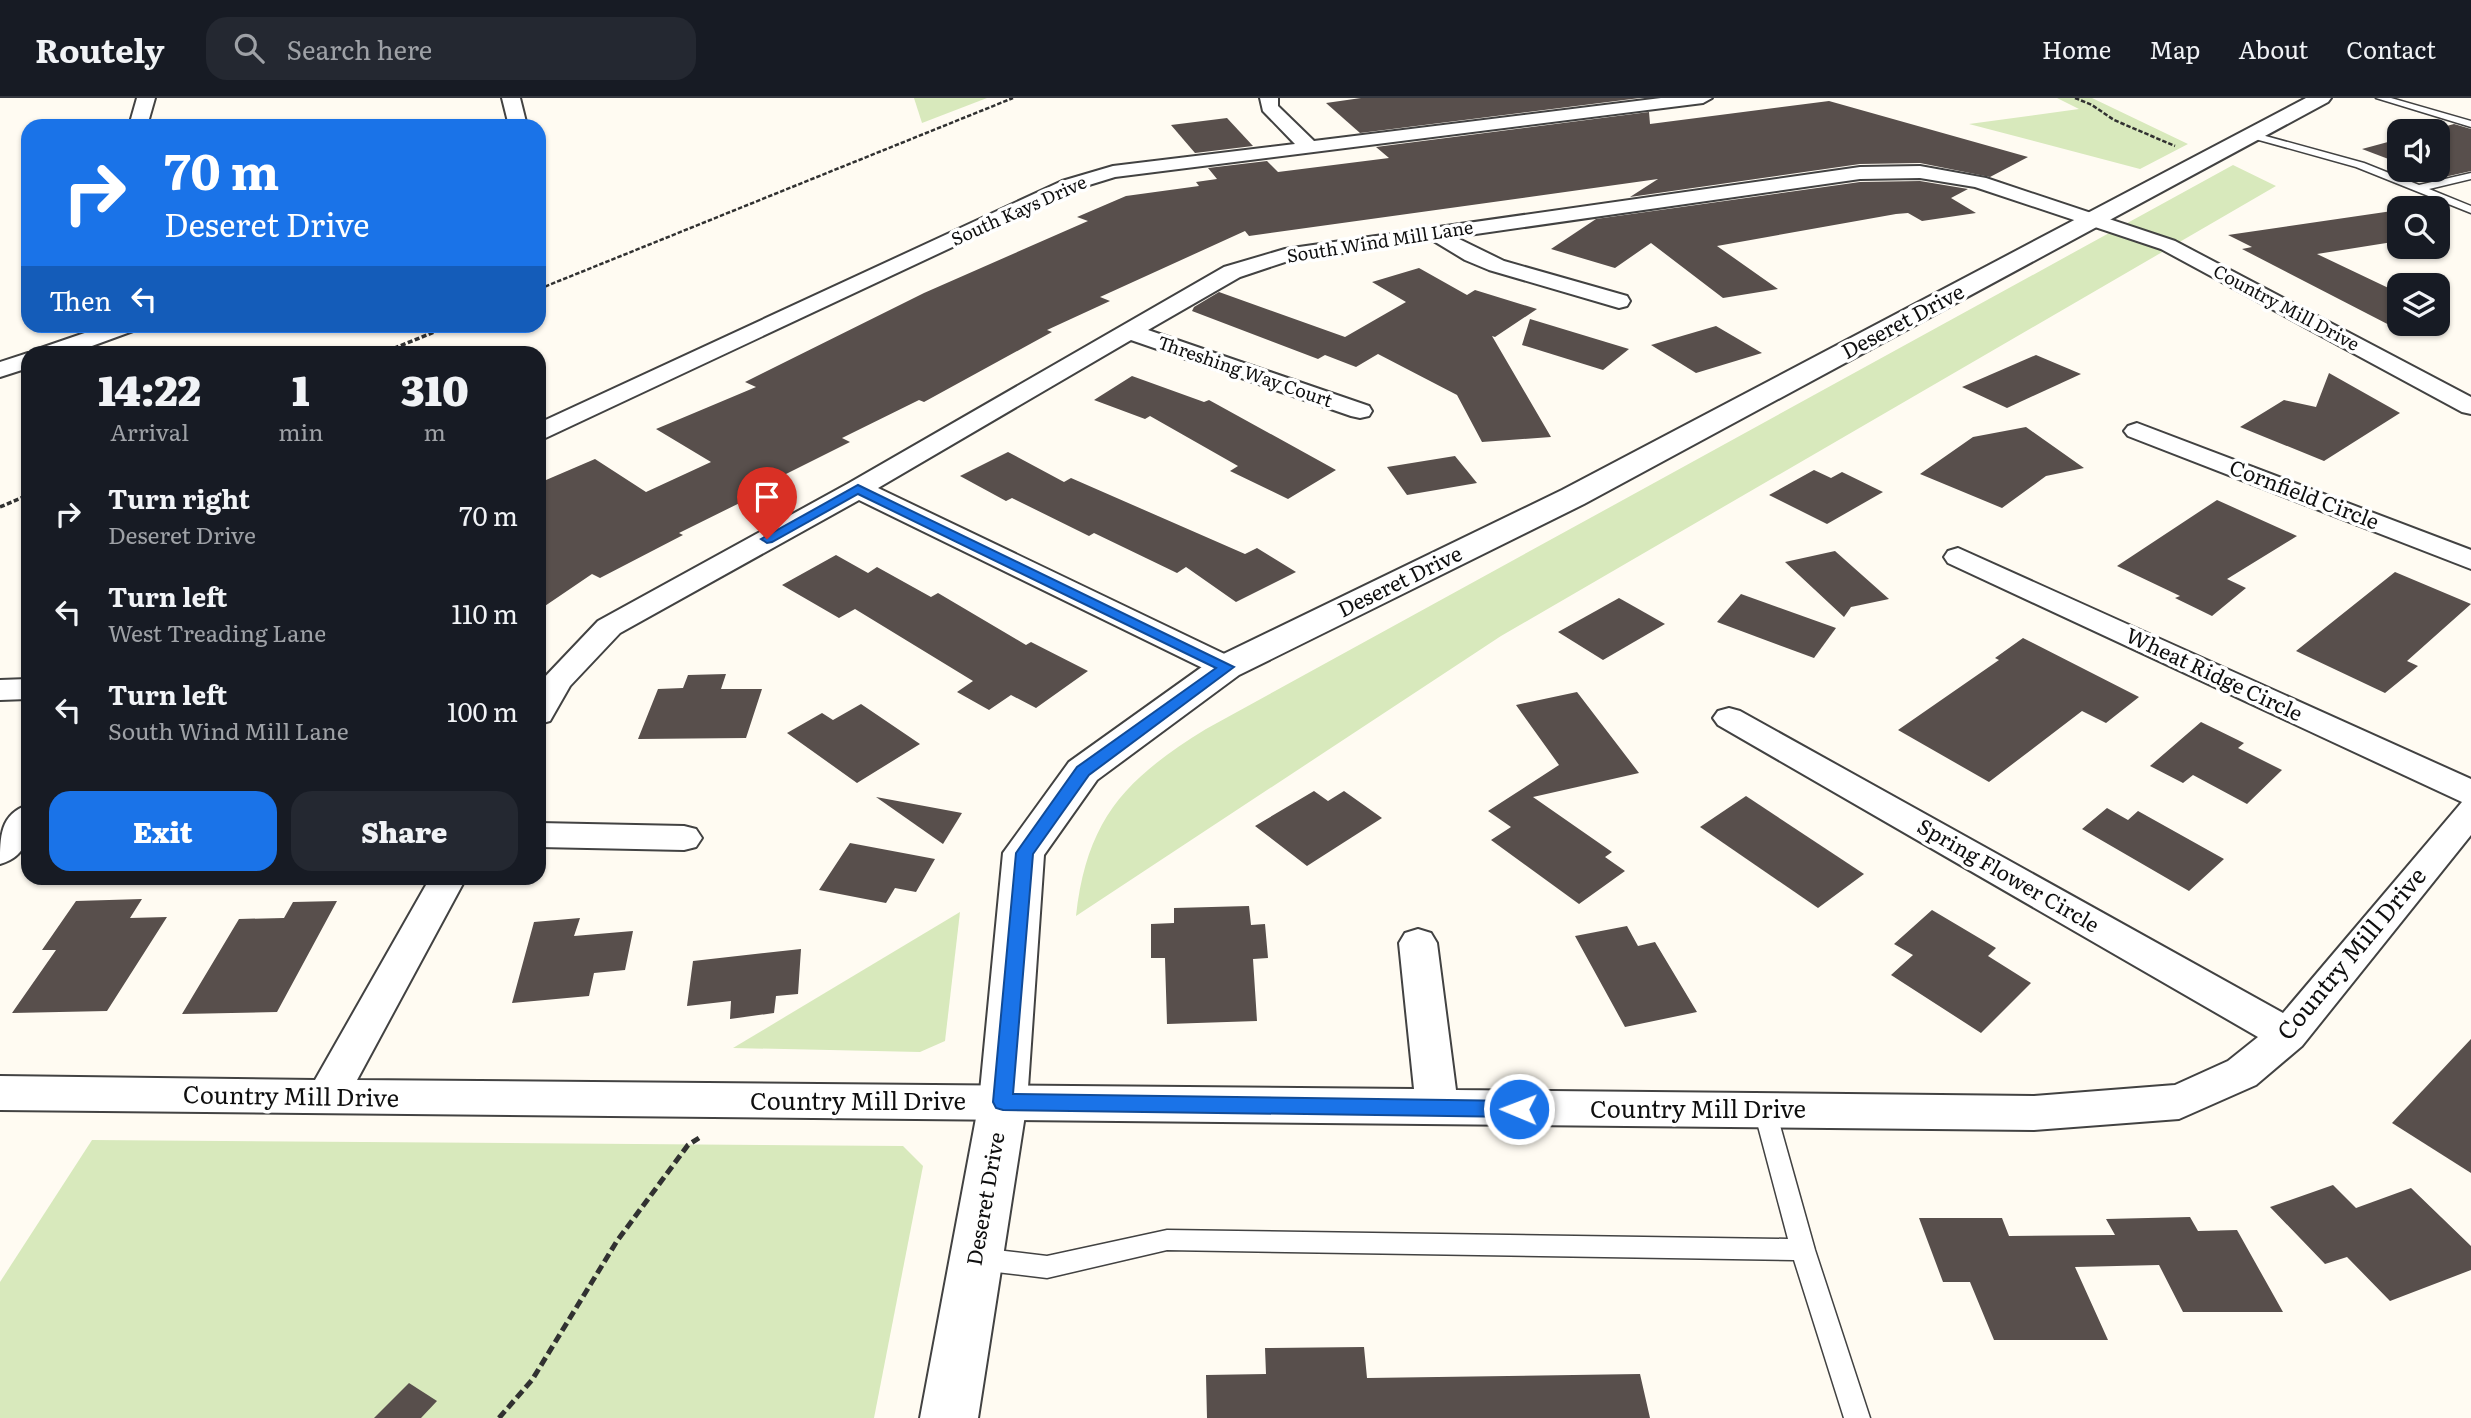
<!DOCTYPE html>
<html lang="en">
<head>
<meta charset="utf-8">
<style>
  body { margin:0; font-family:Literata,serif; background:#242831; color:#f1f3f6; height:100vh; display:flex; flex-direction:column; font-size:26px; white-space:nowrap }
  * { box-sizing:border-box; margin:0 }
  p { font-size:23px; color:#9ea1a6 }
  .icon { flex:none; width:38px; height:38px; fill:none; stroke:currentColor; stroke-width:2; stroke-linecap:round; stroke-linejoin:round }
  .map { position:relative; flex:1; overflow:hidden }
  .drawer { position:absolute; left:21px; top:248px; width:525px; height:539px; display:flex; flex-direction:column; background:#171b24; border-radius:21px; box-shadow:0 2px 5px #0004 }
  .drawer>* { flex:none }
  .guide { position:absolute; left:21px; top:21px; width:525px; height:214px; border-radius:21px; box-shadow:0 2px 5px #0004; background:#1a73e8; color:#fff; overflow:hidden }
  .tools { position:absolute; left:2387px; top:21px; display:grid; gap:14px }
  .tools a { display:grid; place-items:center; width:63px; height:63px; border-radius:14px; background:#171b24; box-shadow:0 2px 5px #0004; font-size:35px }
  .pin { position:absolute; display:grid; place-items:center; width:60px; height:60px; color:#fff; margin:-72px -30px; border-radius:50% 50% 50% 0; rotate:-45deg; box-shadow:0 0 7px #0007 }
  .pin .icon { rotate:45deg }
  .me { position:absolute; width:77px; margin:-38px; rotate:271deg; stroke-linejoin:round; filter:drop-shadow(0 0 5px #0008) }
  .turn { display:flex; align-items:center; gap:24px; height:147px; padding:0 28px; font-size:32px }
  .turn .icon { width:91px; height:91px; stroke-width:2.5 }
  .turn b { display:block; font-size:49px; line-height:60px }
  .then { display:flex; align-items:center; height:66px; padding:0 28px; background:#0003; gap:14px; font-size:26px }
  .eta { display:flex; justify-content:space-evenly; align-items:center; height:119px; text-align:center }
  .eta b { font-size:42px; font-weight:800; line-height:49px }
  .cta { display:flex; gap:14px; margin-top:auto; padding:14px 28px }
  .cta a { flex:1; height:80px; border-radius:21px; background:#1a73e8; color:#fff; font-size:28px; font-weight:800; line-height:80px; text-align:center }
  .cta a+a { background:#242831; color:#f1f3f6 }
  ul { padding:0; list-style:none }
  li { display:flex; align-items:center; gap:21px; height:98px; padding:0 28px }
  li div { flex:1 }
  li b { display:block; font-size:26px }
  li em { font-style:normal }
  header { display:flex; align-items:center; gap:42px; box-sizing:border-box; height:98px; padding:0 35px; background:#171b24; border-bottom:2px solid #363941 }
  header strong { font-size:33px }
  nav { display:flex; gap:38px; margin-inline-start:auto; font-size:24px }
  .search { width:490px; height:63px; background:#242831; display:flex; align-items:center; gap:18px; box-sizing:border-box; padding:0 24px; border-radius:21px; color:#9ea1a6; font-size:26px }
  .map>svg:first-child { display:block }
  .green { fill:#d8e9bc }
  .building { fill:#584f4c }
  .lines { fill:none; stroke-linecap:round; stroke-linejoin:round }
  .service-casing { stroke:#424242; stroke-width:3 }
  .minor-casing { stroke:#424242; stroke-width:4 }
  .tertiary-casing { stroke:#424242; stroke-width:4 }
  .path-far2 { stroke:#313131; stroke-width:2.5; stroke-dasharray:4.5 2; stroke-linecap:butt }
  .path-far1 { stroke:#313131; stroke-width:3.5; stroke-dasharray:5 2.5; stroke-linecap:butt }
  .path { stroke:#313131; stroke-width:5; stroke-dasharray:9 4.5; stroke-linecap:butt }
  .service { fill:#fff; fill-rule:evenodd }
  .minor { fill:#fff; fill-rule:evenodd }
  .tertiary { fill:#fff; fill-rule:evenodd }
  .route { fill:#1a73e8; stroke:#114b97; stroke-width:2 }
  .labels { text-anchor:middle; stroke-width:7; stroke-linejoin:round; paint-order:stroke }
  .far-street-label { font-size:18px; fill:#0f0f0f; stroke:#fff }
  .street-label { font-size:21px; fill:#0f0f0f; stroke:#fff }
  .near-street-label { font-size:24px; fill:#0f0f0f; stroke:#fff }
</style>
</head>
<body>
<header>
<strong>Routely</strong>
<div class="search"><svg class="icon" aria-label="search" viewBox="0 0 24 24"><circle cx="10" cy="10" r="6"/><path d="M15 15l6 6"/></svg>Search here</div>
<nav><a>Home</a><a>Map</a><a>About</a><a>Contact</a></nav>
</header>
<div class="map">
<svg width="2471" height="1320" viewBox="0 0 2471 1320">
  <rect width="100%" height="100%" fill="#fffbf2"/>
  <g class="green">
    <polygon points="914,0 987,0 922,25"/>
    <polygon points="2057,0 2092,0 2188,46 2140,71 1969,26 2079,11"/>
    <path d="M2233,67L2276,88L1501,538L1076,818C1087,721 1125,681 1206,631Z"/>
    <polygon points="960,814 945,943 920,954 733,950"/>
    <polygon points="92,1042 903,1048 923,1068 874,1320 0,1320 0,1184"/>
  </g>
  <g class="building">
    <polygon points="1361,0 1640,0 1360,35 1326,5"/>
    <polygon points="1829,3 2028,59 1990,79 1920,65 1860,66 1630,99 1658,81 1249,138 1245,133 1100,199 1110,203 1047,232 1052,234 924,304 919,302 842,340 850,344 772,383 778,386 679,435 683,437 600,480 592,476 539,512 539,385 595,361 646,394 711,364 656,331 756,289 745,284 924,195 1088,123 1077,119 1126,98 1199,88 1196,84 1217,81 1208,70 1267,63 1278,74 1389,60 1376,49 1649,14 1650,26"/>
    <polygon points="1227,20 1253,48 1195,55 1171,27"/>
    <polygon points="2454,26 2471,31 2471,73 2440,80 2418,72 2438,72 2438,33 2428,33"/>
    <polygon points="2399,41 2399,65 2362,51"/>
    <polygon points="1920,83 1968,91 1951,100 1976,115 1922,123 1908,115 1896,116 1717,148 1778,191 1723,200 1651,145 1615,170 1551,151 1596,121 1860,84"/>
    <polygon points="2399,112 2399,143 2317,156 2399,195 2399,232 2242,151 2252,149 2228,137"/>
    <polygon points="1419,170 1467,197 1475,192 1537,211 1495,239 1492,238 1551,339 1482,344 1457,297 1378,256 1356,269 1325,257 1318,261 1192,213 1194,209 1219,194 1345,239 1406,204 1372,184"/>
    <polygon points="1530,221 1629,251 1603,272 1522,247"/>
    <polygon points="1716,228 1762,255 1696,275 1651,247"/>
    <polygon points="2036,257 2081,276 2007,310 1962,289"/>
    <polygon points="2329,275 2400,315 2324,363 2240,329 2284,302 2316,309"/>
    <polygon points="1132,278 1204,304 1209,302 1336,372 1288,401 1230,373 1238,368 1150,318 1145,321 1094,302"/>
    <polygon points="2026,329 2084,370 2046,378 2002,410 1920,376 1973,339"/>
    <polygon points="1008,354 1064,384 1071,380 1245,456 1257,450 1296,474 1236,504 1186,469 1177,475 1094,435 1089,438 1012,400 1006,403 960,378"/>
    <polygon points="1455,358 1477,385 1407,397 1387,369"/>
    <polygon points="1814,372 1831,380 1842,374 1883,394 1827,426 1769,397"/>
    <polygon points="2217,402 2297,438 2227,481 2246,490 2212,518 2175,500 2180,498 2117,468"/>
    <polygon points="1835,453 1889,501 1851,509 1844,519 1785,464"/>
    <polygon points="836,457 868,475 877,469 931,499 938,495 1026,547 1031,544 1088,573 1036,610 1011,597 989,612 957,594 973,583 855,511 839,520 782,487"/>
    <polygon points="2395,474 2471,506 2407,563 2418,568 2385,595 2296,553"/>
    <polygon points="1741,496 1836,530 1814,560 1717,524"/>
    <polygon points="1619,500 1665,526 1603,562 1558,534"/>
    <polygon points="2023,540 2139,599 2106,625 2082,613 1989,684 1898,632 1999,562 1995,560"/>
    <polygon points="726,576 721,591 762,591 746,640 638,641 658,591 683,590 688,577"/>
    <polygon points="1577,594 1639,675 1533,699 1612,754 1605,759 1625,773 1579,806 1491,742 1511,729 1488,713 1559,667 1516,607"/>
    <polygon points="861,606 920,646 857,685 787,635 822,615 833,622"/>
    <polygon points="2201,624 2244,645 2238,650 2282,672 2247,706 2193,677 2183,685 2150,668"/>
    <polygon points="1314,693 1328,703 1344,693 1382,720 1307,768 1255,728"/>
    <polygon points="1746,698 1864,776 1818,810 1700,729"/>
    <polygon points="876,699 962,715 943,746"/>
    <polygon points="2107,710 2128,722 2138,713 2224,761 2189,793 2082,731"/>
    <polygon points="850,745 935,761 916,794 895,790 886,805 819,792"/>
    <polygon points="142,801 130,820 167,819 107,913 12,915 56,852 42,852 76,803"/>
    <polygon points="337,803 277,914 182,916 239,821 284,820 293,804"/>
    <polygon points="1249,808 1251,827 1265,826 1268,860 1253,861 1257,923 1167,926 1165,860 1151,860 1151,826 1174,825 1174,810"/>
    <polygon points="1932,812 1996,850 1988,858 2031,885 1981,935 1891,877 1913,857 1894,846"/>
    <polygon points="580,820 574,838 633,833 625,872 594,875 589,898 512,905 534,824"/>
    <polygon points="1627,828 1638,848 1655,844 1697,914 1625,929 1575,838"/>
    <polygon points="801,851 798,896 776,898 774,915 730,921 731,903 687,908 693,863"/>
    <polygon points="2471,941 2471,1075 2392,1025"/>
    <polygon points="2333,1087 2356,1110 2411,1090 2471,1148 2471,1172 2390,1203 2347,1159 2325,1166 2270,1109"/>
    <polygon points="2190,1119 2198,1133 2237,1132 2283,1214 2183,1214 2159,1167 2075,1169 2108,1242 1994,1242 1970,1184 1943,1184 1919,1120 2002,1120 2009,1138 2115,1137 2106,1121"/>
    <polygon points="1364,1249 1367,1280 1640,1276 1650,1320 1207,1320 1206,1277 1266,1276 1265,1250"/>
    <polygon points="409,1285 437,1303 421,1320 374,1320"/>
  </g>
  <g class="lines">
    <defs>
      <g id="service">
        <polygon points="2376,0 2391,0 2471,23 2471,29"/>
        <polygon points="2251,34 2364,65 2419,87 2471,75 2471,81 2429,91 2471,108 2471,115 2356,69 2248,39 2246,37"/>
        <polygon points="1765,1004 1773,1007 1776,1013 1815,1152 1870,1320 1844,1320 1794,1162 1167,1152 1047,1180 979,1172 971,1169 967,1161 971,1153 979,1150 1047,1158 1167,1132 1788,1141 1754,1013 1757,1007"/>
      </g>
      <g id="minor">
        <polygon points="137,0 155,0 147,28 129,28"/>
        <polygon points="502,0 520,0 527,28 509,28"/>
        <polygon points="1260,0 1278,0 1278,8 1314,43 1661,0 1712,0 1703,5 1115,79 1076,91 539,343 539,325 1062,83 1113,68 1295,46 1263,13"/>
        <polygon points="1920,68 1986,80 2175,143 2471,299 2471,316 2462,314 2161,151 1975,89 1920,80 1860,81 1455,139 1504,163 1627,198 1630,203 1627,208 1619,210 1489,172 1465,162 1432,142 1288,163 1240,179 1148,232 1369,308 1372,313 1369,318 1360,320 1351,318 1131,242 878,390 1237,562 1242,569 1237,576 1226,579 1215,576 859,402 620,535 570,588 550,623 539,626 541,583 598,523 849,385 1224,169 1285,151 1860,69"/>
        <polygon points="105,228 136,228 133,233 70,256 35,256 38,251"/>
        <polygon points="28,255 30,256 28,256 28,270 0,279 0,264"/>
        <polygon points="2137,325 2471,452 2471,471 2128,338 2124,333 2128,328"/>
        <polygon points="1958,450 2471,681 2471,737 2302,948 2256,987 2179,1021 2034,1032 0,1012 0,978 315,982 430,780 466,780 357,982 1414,991 1399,845 1405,835 1418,831 1431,835 1437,845 1456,992 2034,998 2175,987 2228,963 2258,939 1718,627 1713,620 1718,613 1729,610 1740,613 2283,915 2462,704 1948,465 1944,459 1948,453"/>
        <polygon points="28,581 28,601 0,602 0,582"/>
        <path d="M28,707C28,734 31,757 0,766C0,739 0,716 28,707Z"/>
        <polygon points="539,725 684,728 696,731 702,740 696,749 684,752 539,749"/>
      </g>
      <polygon id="tertiary" points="2306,0 2331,0 2328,4 1584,406 1239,577 1097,682 1044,757 1027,1004 978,1320 920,1320 979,1004 1003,755 1069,664 1213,561 1562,392"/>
    </defs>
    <use href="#service" class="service-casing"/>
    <use href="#minor" class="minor-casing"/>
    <use href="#tertiary" class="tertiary-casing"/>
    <g class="path-far2">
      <polyline points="2075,0 2092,7 2114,22 2175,48"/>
      <polyline points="539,191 1013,0"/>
    </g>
    <g class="path-far1">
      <polyline points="380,256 449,228"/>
      <polyline points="0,409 28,397"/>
    </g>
    <polyline class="path" points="499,1320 532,1282 617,1143 688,1047 699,1040"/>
    <use href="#service" class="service"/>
    <use href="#minor" class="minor"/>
    <use href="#tertiary" class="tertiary"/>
  </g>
  <polygon class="route" points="858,387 1234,569 1089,677 1033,756 1013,996 1519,1003 1526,1005 1529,1011 1526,1017 1519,1019 1003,1012 996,1010 993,1004 1016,755 1077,669 1216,570 858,396 772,444 767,445 761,441"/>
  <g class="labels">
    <g class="far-street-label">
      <text transform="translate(1019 113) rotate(-24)" y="6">South Kays Drive</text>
      <text transform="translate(1380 144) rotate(-9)" y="6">South Wind Mill Lane</text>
      <text transform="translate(2286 210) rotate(28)" y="6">Country Mill Drive</text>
      <text transform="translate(1245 274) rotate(19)" y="6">Threshing Way Court</text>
    </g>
    <g class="street-label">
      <text transform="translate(1903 224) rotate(-28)" y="7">Deseret Drive</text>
      <text transform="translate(2304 397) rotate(21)" y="7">Cornfield Circle</text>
      <text transform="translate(1400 484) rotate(-26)" y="7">Deseret Drive</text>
      <text transform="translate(2214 577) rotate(25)" y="7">Wheat Ridge Circle</text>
      <text transform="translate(2008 778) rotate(30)" y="7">Spring Flower Circle</text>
      <text transform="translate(986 1101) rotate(-80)" y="7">Deseret Drive</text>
    </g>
    <g class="near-street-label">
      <text transform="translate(2352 856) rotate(-50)" y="8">Country Mill Drive</text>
      <text transform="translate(291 999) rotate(1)" y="8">Country Mill Drive</text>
      <text x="858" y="1012">Country Mill Drive</text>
      <text x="1698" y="1020">Country Mill Drive</text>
    </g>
  </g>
</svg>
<div class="tools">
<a><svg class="icon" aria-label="sound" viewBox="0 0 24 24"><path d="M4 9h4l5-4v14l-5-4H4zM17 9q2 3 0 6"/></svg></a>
<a><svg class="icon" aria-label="search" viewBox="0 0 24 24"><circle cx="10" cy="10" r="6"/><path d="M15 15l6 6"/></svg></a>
<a><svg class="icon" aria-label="layers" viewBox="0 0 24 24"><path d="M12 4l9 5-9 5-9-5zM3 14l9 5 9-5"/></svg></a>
</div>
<div class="pin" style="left:767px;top:441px;background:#d93025"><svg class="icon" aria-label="arrive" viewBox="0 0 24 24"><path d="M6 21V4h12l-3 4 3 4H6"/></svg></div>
<svg class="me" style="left:1519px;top:1011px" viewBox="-20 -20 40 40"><circle r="17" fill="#1a73e8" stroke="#fff" stroke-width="3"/><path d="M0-11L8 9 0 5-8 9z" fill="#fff"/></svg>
<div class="guide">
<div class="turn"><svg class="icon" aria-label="right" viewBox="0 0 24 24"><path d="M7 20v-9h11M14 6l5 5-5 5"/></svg><div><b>70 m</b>Deseret Drive</div></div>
<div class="then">Then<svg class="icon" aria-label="left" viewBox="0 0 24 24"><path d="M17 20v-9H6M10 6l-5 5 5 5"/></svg></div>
</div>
<section class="drawer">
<div class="eta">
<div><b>14:22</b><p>Arrival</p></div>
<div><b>1</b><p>min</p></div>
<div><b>310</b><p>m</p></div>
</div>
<ul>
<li><svg class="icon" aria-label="right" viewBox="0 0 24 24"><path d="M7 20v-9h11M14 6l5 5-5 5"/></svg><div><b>Turn right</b><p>Deseret Drive</p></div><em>70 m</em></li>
<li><svg class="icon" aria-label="left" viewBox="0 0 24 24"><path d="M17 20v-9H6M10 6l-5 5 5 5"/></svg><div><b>Turn left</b><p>West Treading Lane</p></div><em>110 m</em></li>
<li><svg class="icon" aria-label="left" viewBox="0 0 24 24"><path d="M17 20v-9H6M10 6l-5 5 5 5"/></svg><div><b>Turn left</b><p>South Wind Mill Lane</p></div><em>100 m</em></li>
</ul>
<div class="cta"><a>Exit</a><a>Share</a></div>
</section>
</div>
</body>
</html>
